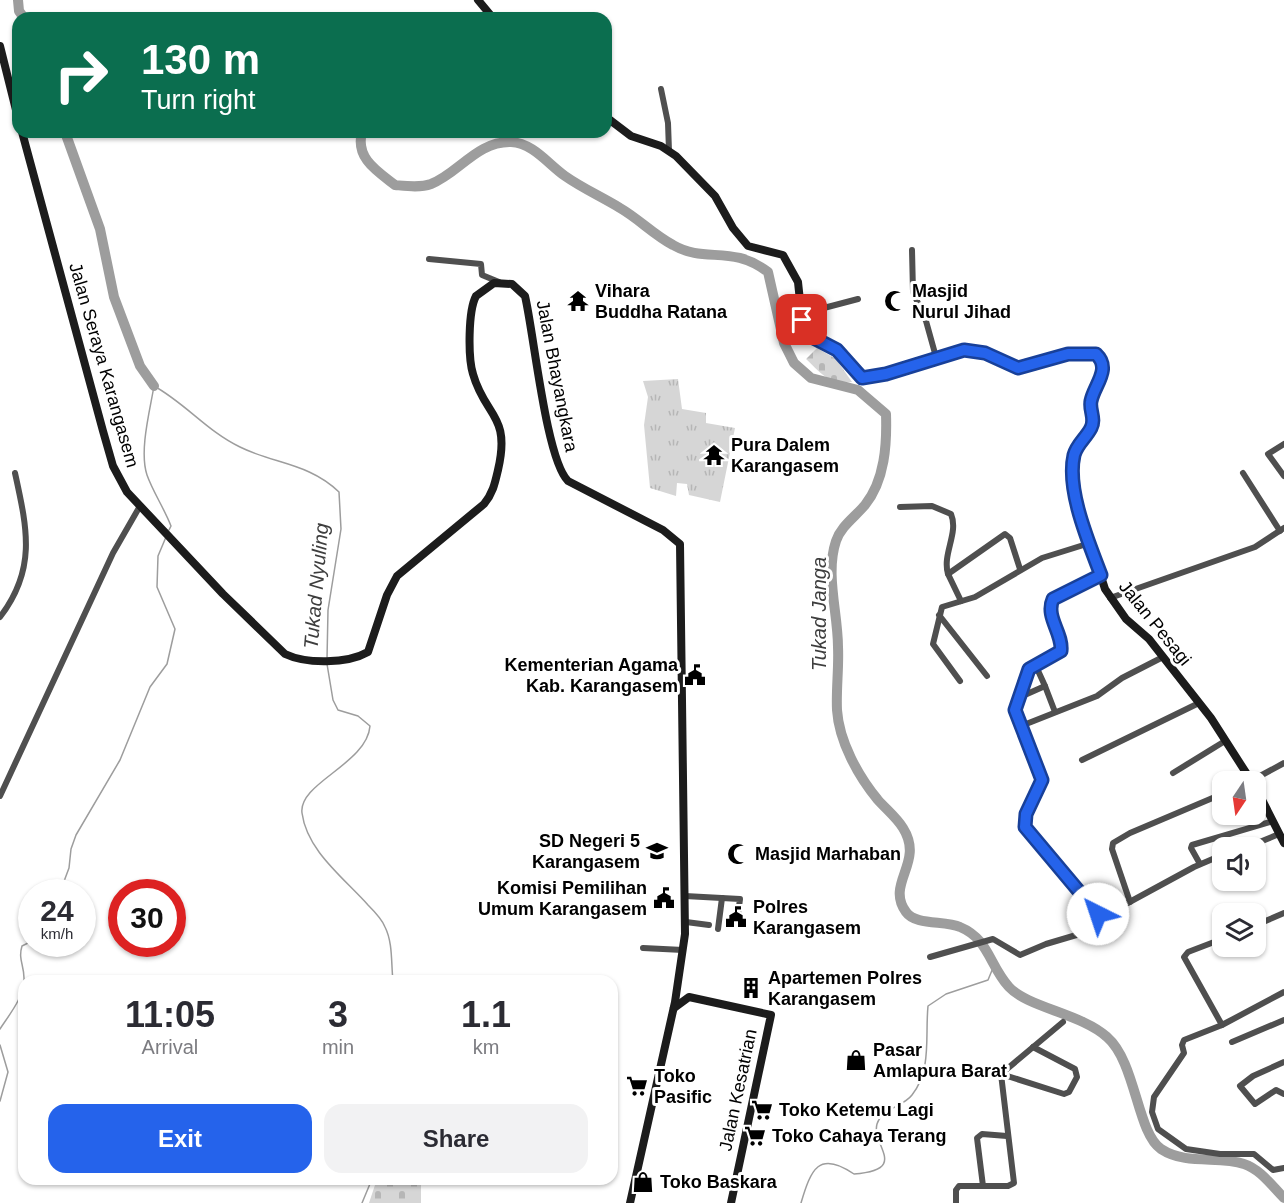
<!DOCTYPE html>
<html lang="en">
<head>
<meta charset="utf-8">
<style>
  body { margin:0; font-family:Arial,sans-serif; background:#f2f2f3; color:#2b2b33; height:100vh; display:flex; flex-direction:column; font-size:22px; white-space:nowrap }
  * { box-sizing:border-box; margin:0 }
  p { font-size:20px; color:#7c7c81 }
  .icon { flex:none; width:33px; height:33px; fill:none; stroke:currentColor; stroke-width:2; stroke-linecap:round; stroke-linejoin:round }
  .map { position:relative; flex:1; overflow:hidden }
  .side { position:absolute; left:18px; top:975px; width:600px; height:210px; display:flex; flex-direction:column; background:#fff; border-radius:18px; box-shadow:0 2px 4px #0004 }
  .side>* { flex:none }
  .guide { position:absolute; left:12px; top:12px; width:600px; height:126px; border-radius:18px; box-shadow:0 2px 4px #0004; background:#0b6e4f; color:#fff; overflow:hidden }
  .needle { width:39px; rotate:193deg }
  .controls { position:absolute; left:1212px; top:771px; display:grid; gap:12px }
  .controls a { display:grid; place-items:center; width:54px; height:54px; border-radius:12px; background:#fff; box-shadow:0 2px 4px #0004; font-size:30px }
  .speed { position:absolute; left:18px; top:879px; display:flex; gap:12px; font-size:30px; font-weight:700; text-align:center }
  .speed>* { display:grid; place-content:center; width:78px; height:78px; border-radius:50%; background:#fff; box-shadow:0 2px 4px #0004; line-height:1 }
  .speed small { font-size:15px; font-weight:400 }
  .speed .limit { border:9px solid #d22; background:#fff; color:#111 }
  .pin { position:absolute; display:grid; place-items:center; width:51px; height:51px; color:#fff; margin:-26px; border-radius:12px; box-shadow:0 3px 9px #0006 }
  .me { position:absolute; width:66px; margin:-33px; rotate:319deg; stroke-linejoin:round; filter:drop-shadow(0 0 4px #0008) }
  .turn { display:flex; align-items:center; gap:21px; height:126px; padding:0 30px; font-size:27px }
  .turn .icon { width:78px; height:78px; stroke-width:2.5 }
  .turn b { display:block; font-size:42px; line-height:51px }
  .eta { display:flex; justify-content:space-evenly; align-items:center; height:102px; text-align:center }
  .eta b { font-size:36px; font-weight:700; line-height:42px }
  .primary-button { display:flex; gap:12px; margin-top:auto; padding:12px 30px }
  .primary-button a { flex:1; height:69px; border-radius:18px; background:#2563eb; color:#fff; font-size:24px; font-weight:700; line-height:69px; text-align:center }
  .primary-button a+a { background:#f2f2f3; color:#2b2b33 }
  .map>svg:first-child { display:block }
  .grass { fill:url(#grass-tufts) }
  .cemetery { fill:url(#cemetery-stones) }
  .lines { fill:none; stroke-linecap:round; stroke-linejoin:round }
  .stream { stroke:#9d9d9d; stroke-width:1.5 }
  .river { stroke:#9d9d9d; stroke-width:10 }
  .street { stroke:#4f4f4f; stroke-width:6 }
  .secondary { stroke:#1c1c1c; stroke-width:8 }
  .route-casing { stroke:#184099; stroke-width:15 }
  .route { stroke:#2563eb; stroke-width:10 }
  .labels { text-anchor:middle; stroke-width:6; stroke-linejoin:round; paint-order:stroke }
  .poi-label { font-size:18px; font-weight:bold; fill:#000; stroke:#fff; text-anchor:start }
  .street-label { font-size:18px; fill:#000; stroke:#fff }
  .water-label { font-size:20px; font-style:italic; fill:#3e3e3e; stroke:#fff }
</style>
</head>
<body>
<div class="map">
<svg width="1284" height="1203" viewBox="0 0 1284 1203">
  <defs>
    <pattern id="grass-tufts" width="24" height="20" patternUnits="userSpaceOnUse" patternTransform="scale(1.5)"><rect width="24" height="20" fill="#d6d6d6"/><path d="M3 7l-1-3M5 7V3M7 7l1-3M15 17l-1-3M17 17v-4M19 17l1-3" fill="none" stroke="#b6b6b6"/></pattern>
    <pattern id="cemetery-stones" width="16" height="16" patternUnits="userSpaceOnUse" patternTransform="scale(1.5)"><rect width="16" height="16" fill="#d6d6d6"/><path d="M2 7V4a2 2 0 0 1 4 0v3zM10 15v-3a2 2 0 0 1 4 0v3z" fill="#b6b6b6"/></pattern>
  </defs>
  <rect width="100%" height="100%" fill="#fff"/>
  <polygon class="grass" points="678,379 682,409 706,413 706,423 735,428 720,502 689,495 687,484 677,483 676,496 650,488 644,425 648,397 643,381"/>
  <g class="cemetery">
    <path d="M817,348L836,359L852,382C830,386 821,373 806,359Z"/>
    <polygon points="377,1179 421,1179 421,1203 369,1203"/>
  </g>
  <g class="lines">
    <g class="stream">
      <path d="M169,530L171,526C164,508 153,492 147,475C139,451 150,410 154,386C185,403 208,432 240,447C274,464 309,463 339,492L341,529L328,610L327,659"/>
      <path d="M327,664L333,700L338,710L358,716L370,726C367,764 298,783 302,813C307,851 344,878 368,905C374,911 382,919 385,927C393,943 391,963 393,981"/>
      <polyline points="60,892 69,868 71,849 76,835 120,760 150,687 167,664 175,629 157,587 158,556 166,537"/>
      <path d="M0,1029C9,1015 25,996 24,978C24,965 18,959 22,946L32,941"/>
      <polyline points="0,1045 8,1072 0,1101"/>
      <polyline points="362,1203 372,1179"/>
      <path d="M801,1203C811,1169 819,1150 854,1174C910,1170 871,1145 877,1124C882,1108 903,1107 912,1095C932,1070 925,1036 928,1006L946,994L988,980L995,963"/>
    </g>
    <g class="river">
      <polyline points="18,0 19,11 24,18"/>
      <polyline points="65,132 100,229 114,297 140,366 154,386"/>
      <path d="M362,132C355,158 377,171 395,185C406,186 420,188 431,184C459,173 477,141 511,142C533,143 548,164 565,176C582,188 602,197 620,208C639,219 654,235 673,245C706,264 731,244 768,272L784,343L794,363L811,378L858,390L886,414C887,444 885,480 865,505C855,517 841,526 836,541C825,574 838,613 838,647C839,668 836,689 837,710C839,741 858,776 878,800C886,809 897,818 903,828C925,863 885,883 906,912C916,926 945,920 960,927C989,939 989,965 1009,987C1027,1007 1082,1014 1107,1037C1136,1062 1137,1133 1161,1149C1187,1166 1219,1155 1244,1164C1260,1169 1272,1186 1284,1198"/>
    </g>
    <g class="street">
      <polyline points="661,89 668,123 669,151"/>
      <polyline points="912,250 913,292 926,321 936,357"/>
      <polyline points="429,259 481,264 482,275 499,282"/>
      <polyline points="801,314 858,299"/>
      <polyline points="1284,444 1268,454 1284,476"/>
      <polyline points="1243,473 1280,531"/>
      <path d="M900,507L932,506L951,514C959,533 942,554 948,574L1005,534L1010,538L1020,569"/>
      <polyline points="948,574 961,601"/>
      <path d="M1101,575L1053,599C1045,617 1063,633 1061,651L1029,669L1015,710L1042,780L1026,814L1025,827L1102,917"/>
      <polyline points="1110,598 1255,547 1284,528"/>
      <polyline points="939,615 987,676"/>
      <path d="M0,617C37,569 27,528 15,473"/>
      <polyline points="960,681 933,644 942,607 975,597 1042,558 1090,543"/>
      <polyline points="1045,686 1055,712"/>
      <polyline points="1018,698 1045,686 1035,664"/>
      <polyline points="1021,726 1097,696 1122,678 1163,657"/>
      <polyline points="1082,760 1199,703"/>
      <polyline points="1173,773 1225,741"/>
      <polyline points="1249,782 1284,763"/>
      <polyline points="0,796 113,553 140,506"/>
      <polyline points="1245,848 1279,834"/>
      <polyline points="1200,864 1191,848 1192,845 1273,821"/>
      <polyline points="685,896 740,899 737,922"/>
      <polyline points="1130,902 1112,849 1113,843 1130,833 1222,794"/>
      <polyline points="686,922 709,925"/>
      <polyline points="1256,925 1284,913"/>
      <polyline points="718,929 722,898"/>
      <polyline points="643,948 683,950"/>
      <polyline points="930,957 993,939 1020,955 1046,944 1100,928 1102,917 1194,867 1222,855"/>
      <polyline points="1284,992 1222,1025 1184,1040 1182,1045 1184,1053 1154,1097 1152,1112 1158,1129 1186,1149 1220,1154 1254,1154 1273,1170 1284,1168"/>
      <polyline points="1222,1025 1184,957 1188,952 1222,939"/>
      <polyline points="1232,1042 1284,1020"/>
      <polyline points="1284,1062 1253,1076 1240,1086 1255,1104 1276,1090 1284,1094"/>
      <polyline points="1001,1074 1064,1094 1069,1092 1077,1077 1075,1069 1033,1047"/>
      <polyline points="983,1186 977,1138 982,1134 1007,1136"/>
      <polyline points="956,1203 956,1190 959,1186 1008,1186 1014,1183 1001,1074 1063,1022"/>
    </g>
    <g class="secondary">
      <polyline points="478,0 493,18"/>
      <polyline points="0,46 18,118"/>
      <path d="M606,117L631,136L661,146L676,156L715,196L733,228L748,246L783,255L798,282L802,320L810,335L837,350L859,376C883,384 935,354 962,351C986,348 1004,370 1023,368C1043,365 1080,342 1099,357L1102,373L1091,400L1092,425L1075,454L1073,489L1105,589L1126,619L1149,639L1211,718L1252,782"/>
      <path d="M22,132L103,431L113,466L127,492L223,594L285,654C306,664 347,664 368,652L387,595L397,576L484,504C493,493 495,483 498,470C511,414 485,417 473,374C468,358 468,311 476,296L494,283L512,284L525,296C534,334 546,459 568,481L663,530L680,544L685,934L675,1002L630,1203"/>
      <polyline points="1256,788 1284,843"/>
      <polyline points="674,1008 689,997 771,1015 731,1203"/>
    </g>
  </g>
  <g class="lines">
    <defs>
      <path id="route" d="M802,320L812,337L837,350L862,378L886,374L964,350L985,353L1018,368L1068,354H1096C1112,369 1094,385 1091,401C1089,410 1096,419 1091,428C1086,438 1077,444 1074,455C1066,490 1089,543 1101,575L1053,599C1045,617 1063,633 1061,651L1029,669L1015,710L1042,780L1026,814L1025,827L1098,914"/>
    </defs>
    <use href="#route" class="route-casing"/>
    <use href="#route" class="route"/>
  </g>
  <defs>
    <symbol id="temple-bare" viewBox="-9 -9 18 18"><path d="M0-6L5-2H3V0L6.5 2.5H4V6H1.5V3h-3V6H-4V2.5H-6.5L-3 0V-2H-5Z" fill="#000" stroke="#fff" stroke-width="2.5" paint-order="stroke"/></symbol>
    <symbol id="mosque-bare" viewBox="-9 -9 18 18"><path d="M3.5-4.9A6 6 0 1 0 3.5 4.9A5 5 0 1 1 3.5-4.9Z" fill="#000" stroke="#fff" stroke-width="2.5" paint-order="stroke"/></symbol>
    <symbol id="civic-bare" viewBox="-9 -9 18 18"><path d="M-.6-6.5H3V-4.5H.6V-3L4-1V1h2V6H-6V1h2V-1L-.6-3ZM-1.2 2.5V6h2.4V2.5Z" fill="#000" stroke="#fff" stroke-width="2.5" paint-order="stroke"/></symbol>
    <symbol id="school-bare" viewBox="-9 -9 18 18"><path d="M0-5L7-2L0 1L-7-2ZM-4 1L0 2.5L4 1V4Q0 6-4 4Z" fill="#000" stroke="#fff" stroke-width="2.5" paint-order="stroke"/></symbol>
    <symbol id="building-bare" viewBox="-9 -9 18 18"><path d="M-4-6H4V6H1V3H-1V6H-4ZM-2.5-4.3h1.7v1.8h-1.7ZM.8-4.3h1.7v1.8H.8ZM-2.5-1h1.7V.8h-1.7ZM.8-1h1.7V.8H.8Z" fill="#000" stroke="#fff" stroke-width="2.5" paint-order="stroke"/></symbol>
    <symbol id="shop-bare" viewBox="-9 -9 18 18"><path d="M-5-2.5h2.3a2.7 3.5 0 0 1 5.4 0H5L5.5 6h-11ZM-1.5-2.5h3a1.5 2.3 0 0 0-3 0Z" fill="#000" stroke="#fff" stroke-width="2.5" paint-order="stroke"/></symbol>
    <symbol id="supermarket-bare" viewBox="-9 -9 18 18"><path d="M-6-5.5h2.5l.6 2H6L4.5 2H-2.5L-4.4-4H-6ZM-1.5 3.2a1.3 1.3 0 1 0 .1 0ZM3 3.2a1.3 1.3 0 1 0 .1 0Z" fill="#000" stroke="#fff" stroke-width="2.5" paint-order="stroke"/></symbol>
  </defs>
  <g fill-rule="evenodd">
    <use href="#temple-bare" x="563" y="286" width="30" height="30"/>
    <use href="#mosque-bare" x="880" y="286" width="30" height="30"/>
    <use href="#temple-bare" x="699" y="440" width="30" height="30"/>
    <use href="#civic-bare" x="680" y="660" width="30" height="30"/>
    <use href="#school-bare" x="642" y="836" width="30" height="30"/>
    <use href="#mosque-bare" x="723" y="839" width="30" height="30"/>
    <use href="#civic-bare" x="649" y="883" width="30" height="30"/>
    <use href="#civic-bare" x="721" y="902" width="30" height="30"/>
    <use href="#building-bare" x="736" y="973" width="30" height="30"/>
    <use href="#shop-bare" x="841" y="1045" width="30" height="30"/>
    <use href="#supermarket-bare" x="622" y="1071" width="30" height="30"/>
    <use href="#supermarket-bare" x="747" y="1095" width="30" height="30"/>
    <use href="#supermarket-bare" x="740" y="1121" width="30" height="30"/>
    <use href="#shop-bare" x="628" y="1167" width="30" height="30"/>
  </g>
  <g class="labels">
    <g class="poi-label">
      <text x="595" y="297">Vihara<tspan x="595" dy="21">Buddha Ratana</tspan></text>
      <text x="912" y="297">Masjid<tspan x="912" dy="21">Nurul Jihad</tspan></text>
      <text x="731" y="451">Pura Dalem<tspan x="731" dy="21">Karangasem</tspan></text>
      <text x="678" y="671" text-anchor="end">Kementerian Agama<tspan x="678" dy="21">Kab. Karangasem</tspan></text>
      <text x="640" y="847" text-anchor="end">SD Negeri 5<tspan x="640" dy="21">Karangasem</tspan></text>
      <text x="755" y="860">Masjid Marhaban</text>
      <text x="647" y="894" text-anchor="end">Komisi Pemilihan<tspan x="647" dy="21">Umum Karangasem</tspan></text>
      <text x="753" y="913">Polres<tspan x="753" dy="21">Karangasem</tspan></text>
      <text x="768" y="984">Apartemen Polres<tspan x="768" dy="21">Karangasem</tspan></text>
      <text x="873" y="1056">Pasar<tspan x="873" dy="21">Amlapura Barat</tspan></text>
      <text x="654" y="1082">Toko<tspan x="654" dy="21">Pasific</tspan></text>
      <text x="779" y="1116">Toko Ketemu Lagi</text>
      <text x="772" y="1142">Toko Cahaya Terang</text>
      <text x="660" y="1188">Toko Baskara</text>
    </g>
    <g class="street-label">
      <text transform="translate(104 365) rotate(74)" y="6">Jalan Seraya Karangasem</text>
      <text transform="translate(557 376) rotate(79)" y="6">Jalan Bhayangkara</text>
      <text transform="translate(1155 623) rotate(51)" y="6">Jalan Pesagi</text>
      <text transform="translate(738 1090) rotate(-78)" y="6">Jalan Kesatrian</text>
    </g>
    <g class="water-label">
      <text transform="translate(316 586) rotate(-85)" y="7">Tukad Nyuling</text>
      <text transform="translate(819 614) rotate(-90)" y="7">Tukad Janga</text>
    </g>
  </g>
</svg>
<div class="controls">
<a><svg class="needle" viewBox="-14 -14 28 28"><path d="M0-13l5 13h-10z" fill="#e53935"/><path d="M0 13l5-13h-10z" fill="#7c7c81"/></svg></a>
<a><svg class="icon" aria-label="sound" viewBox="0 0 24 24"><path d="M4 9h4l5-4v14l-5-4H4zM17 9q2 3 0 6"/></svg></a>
<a><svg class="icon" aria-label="layers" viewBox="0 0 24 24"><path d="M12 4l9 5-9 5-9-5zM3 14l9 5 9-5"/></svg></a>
</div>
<div class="speed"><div>24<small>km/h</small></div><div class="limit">30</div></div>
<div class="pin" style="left:802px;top:320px;background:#d93025"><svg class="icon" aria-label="arrive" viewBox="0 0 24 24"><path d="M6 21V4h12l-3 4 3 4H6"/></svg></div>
<svg class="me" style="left:1098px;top:914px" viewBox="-20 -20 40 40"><circle r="19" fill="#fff"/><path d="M0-13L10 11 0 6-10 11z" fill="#2563eb"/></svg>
<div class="guide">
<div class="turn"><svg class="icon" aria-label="right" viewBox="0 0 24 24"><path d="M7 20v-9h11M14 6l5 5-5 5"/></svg><div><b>130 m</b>Turn right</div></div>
</div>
<section class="side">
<div class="eta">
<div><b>11:05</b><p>Arrival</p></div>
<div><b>3</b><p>min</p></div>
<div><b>1.1</b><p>km</p></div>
</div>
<div class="primary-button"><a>Exit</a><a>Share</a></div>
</section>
</div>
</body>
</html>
